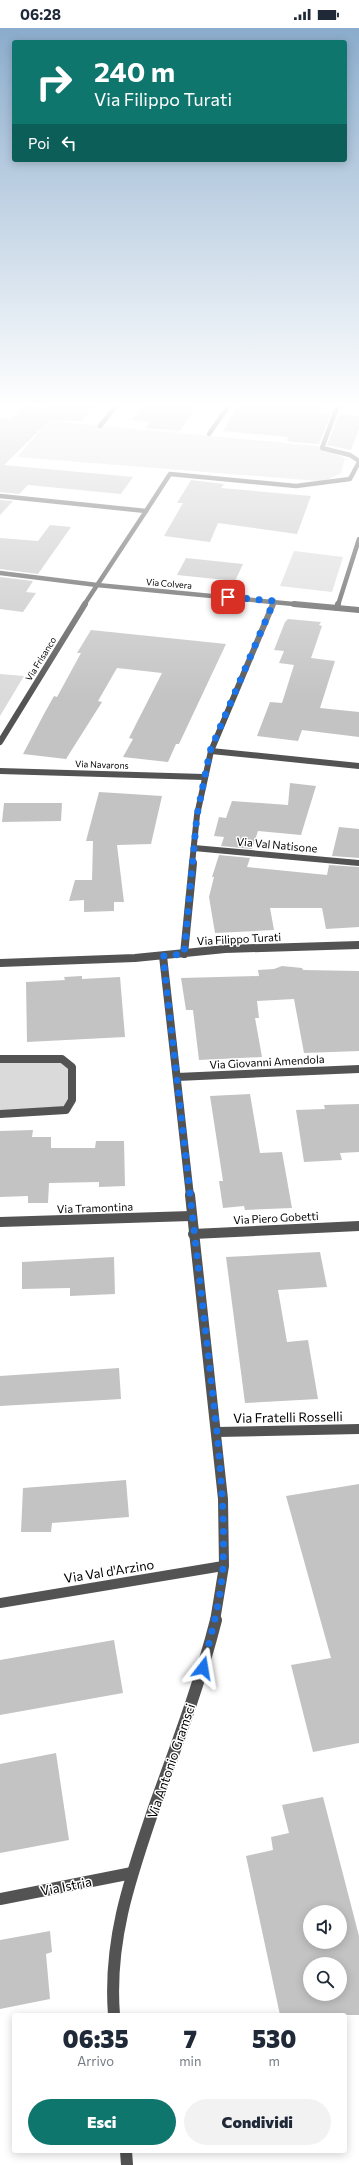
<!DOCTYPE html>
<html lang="it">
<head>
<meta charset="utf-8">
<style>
  body { margin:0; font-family:Commissioner,sans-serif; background:#f2f2f3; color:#1f2937; height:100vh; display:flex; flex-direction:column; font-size:15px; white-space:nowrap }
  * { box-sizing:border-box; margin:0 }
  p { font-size:13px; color:#747a83 }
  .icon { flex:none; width:22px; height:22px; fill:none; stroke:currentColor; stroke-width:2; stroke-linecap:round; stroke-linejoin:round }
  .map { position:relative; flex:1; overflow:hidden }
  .panel { position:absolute; left:12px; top:1985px; width:335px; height:140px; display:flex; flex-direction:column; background:#fff; border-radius:4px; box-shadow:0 2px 10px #0003 }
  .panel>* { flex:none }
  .banner { position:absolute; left:12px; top:12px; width:335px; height:122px; border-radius:4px; box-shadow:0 2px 10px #0003; background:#0f766e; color:#fff; overflow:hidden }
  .tools { position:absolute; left:303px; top:1877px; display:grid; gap:8px }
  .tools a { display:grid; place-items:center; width:44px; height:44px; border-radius:50%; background:#fff; box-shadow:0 2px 10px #0003; font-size:20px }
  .pin { position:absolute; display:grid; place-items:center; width:34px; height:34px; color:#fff; margin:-17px; border-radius:8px; box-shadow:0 2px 6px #0006 }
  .me { position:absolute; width:44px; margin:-22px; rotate:14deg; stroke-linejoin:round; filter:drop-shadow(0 0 3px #0008) }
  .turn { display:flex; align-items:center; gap:14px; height:84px; padding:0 16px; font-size:18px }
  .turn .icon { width:52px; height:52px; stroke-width:2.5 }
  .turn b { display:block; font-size:28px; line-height:34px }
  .then { display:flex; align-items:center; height:38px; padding:0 16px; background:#0003; gap:8px; font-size:15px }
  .eta { display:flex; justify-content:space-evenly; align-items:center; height:68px; text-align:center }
  .eta b { font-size:24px; font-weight:800; line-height:28px }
  .primary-button { display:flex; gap:8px; margin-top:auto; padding:8px 16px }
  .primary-button a { flex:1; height:46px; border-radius:24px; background:#0f766e; color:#fff; font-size:16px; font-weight:800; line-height:46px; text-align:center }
  .primary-button a+a { background:#f2f2f3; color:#1f2937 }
  .status { display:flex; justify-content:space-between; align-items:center; height:28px; padding:0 20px; background:#fff; direction:ltr }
  .status svg { height:11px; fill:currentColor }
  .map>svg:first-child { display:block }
  .green { fill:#dadada }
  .building { fill:#c3c3c3; fill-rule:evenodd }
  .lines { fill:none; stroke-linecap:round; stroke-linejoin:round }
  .street-far4 { stroke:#535353; stroke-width:4.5 }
  .street-far3 { stroke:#535353; stroke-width:6 }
  .street-far2 { stroke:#535353; stroke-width:8 }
  .street-far1 { stroke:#535353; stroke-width:10 }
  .street { stroke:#535353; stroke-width:12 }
  .route { stroke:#1a73e8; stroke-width:7; stroke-dasharray:0 12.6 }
  .labels { text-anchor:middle; stroke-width:3; stroke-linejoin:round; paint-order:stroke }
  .far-street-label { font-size:9px; fill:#000; stroke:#fff }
  .street-label { font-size:11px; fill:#000; stroke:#fff }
  .near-street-label { font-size:13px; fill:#000; stroke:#fff }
</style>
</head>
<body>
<div class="status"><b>06:28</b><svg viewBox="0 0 49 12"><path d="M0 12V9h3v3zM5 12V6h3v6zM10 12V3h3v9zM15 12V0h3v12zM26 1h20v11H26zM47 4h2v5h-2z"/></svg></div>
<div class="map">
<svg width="359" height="2137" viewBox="0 0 359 2137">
  <rect width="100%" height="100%" fill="#fff"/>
  <g class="green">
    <polygon points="49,393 317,418 345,430 341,445 329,451 319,453 17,429"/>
    <polygon points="294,523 343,529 332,564 280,558"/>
    <polygon points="0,646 24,648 0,688"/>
    <polygon points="46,1029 72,1039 72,1072 66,1082 0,1086 0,1031"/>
  </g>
  <g class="building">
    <polygon points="52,374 97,374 82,393 49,393 4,437 133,449 121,466 28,457 19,466 0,464 0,390 11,391 23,378 48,380"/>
    <polygon points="146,374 187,374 184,378 195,379 180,403 145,400 150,394 132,392"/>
    <polygon points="256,374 327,374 320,385 331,385 319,416 292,414 287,413 288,409 223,403 239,375 254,377"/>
    <polygon points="339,386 359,388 359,401 351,422 327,417"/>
    <polygon points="191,452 224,456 221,460 311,468 297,506 218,495 210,514 164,508 183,475 177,475"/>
    <polygon points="0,472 13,473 0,487"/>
    <polygon points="50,497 71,499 38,546 0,541 0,510 38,513"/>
    <polygon points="186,530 243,536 235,553 177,547"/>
    <polygon points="0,549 33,553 26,564 36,565 23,584 0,581"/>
    <polygon points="288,591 321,594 319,597 322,598 311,630 335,633 320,680 359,684 359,709 302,702 298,713 257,708 270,674 282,675 294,637 279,635 284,623 274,622 285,594"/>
    <polygon points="91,602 226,616 179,716 176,716 168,734 123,729 133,711 129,710 162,645 117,640 98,673 102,674 66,731 23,726 44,686 54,668 57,669 81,625 77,625"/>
    <polygon points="290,755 316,758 301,807 258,803 252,821 221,818 224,809 214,808 219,789 226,790 232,773 288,777"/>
    <polygon points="99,764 162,768 151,816 117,817 124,874 114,874 114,883 84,884 84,872 69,873 75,852 92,852 93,813 86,813"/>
    <polygon points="4,775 62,775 61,793 2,794"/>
    <polygon points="339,799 359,801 359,830 332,828"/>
    <polygon points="219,827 250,830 247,839 327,847 329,837 359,839 359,899 326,901 322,880 270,880 274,902 215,905 209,869 214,849 212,849"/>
    <polygon points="282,938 302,940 303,942 359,943 359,1023 304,1025 294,971 257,973 259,990 255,990 262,1029 199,1032 193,982 186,982 181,950 259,948 258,942 274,941"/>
    <polygon points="82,948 82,951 120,949 125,1009 27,1014 26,954 65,952 64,949"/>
    <polygon points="250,1066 260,1125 282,1124 292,1180 245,1182 244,1178 223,1180 219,1153 223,1153 210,1068"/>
    <polygon points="359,1076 359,1124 340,1125 342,1132 304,1134 296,1082 325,1081 324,1077"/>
    <polygon points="33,1102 32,1109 51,1109 51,1120 95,1120 96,1113 124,1113 125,1158 99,1159 99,1154 49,1155 48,1175 28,1175 28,1168 0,1169 0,1103"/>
    <polygon points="320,1224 327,1259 278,1262 287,1314 308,1312 318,1371 245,1375 226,1229"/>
    <polygon points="114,1229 115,1266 70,1268 70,1260 22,1261 22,1234"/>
    <polygon points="119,1340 121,1371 0,1378 0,1348"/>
    <polygon points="126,1452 129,1489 52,1495 51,1504 21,1504 23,1460"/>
    <polygon points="359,1456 359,1715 313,1724 291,1637 331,1630 286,1468"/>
    <polygon points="114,1612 123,1665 0,1687 0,1632"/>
    <polygon points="56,1725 69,1812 0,1825 0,1736"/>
    <path d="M323,1769L359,1908V1987H280L246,1828L273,1822L271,1809L289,1805L282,1777ZM310,1884H340V1914H310ZM310,1936H340V1966H310Z"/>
    <polygon points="50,1903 52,1924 46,1926 50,1971 0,1981 0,1912"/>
  </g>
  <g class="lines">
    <g class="street-far4">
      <polyline points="339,374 322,420 350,427 359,433"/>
      <polyline points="100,398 119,374"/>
      <polyline points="209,406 231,374"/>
      <polyline points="0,468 146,483 84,577"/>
      <polyline points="146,483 170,446 296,458 350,451 359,434"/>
      <polyline points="0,545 97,557 304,577"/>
      <polyline points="272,577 274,573"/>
      <polyline points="338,577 359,511"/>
    </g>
    <g class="street-far3">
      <polyline points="294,576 359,582"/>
      <polyline points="337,580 338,576"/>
      <polyline points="0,714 85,576"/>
      <polyline points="211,723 359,738"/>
      <polyline points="0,743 204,749"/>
      <polyline points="194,820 359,835"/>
      <polyline points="192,836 197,787 211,723 273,576"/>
    </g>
    <g class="street-far2">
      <polyline points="184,926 193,835"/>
      <polyline points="163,928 190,1168"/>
      <polyline points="0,935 135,930 225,921 359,917"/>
      <polyline points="0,1031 62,1031 72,1039 72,1072 66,1082 0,1086"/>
      <polyline points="177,1049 359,1041"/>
    </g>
    <g class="street-far1">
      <polyline points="190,1167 223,1471 224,1538 215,1593"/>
      <polyline points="0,1194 191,1188"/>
      <polyline points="193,1206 359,1198"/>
      <polyline points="217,1404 359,1401"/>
      <polyline points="0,1575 223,1538"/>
    </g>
    <g class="street">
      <polyline points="0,1871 132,1845"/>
      <path d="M114,1987C108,1911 131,1848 155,1777C177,1716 200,1655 216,1592"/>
      <polyline points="126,2123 127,2137"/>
    </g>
  </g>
  <linearGradient id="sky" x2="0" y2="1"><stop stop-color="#8baccc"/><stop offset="0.56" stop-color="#fff"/><stop offset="1" stop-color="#fff" stop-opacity="0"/></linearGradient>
  <rect width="359" height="673" fill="url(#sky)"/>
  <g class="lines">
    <path class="route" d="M203,1640C211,1606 221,1573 223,1538C225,1493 221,1448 217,1404L163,928L184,926L197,787L210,723L274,573L228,569"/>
  </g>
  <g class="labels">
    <g class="far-street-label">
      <text transform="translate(169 556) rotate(5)" y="3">Via Colvera</text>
      <text transform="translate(41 631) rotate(-58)" y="3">Via Frisanco</text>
      <text transform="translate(102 737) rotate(2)" y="3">Via Navarons</text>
    </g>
    <g class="street-label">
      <text transform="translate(277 817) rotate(5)" y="4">Via Val Natisone</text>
      <text transform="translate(239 911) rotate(-3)" y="4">Via Filippo Turati</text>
      <text transform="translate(267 1034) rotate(-3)" y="4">Via Giovanni Amendola</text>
      <text transform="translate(95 1180) rotate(-2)" y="4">Via Tramontina</text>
      <text transform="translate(276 1190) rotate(-3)" y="4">Via Piero Gobetti</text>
    </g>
    <g class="near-street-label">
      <text transform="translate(288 1389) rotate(-1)" y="5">Via Fratelli Rosselli</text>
      <text transform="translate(109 1543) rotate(-9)" y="5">Via Val d'Arzino</text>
      <text transform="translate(171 1733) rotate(-71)" y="5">Via Antonio Gramsci</text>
      <text transform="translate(66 1858) rotate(-11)" y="5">Via Istria</text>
    </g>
  </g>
</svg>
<div class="tools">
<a><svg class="icon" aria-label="sound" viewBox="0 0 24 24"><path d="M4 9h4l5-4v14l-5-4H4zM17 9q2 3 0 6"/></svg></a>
<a><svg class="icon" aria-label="search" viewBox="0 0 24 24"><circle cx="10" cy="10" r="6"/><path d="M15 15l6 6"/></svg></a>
</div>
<div class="pin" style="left:228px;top:569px;background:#d93025"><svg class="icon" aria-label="arrive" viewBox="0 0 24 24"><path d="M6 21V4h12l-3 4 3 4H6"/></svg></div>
<svg class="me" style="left:203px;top:1640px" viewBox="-20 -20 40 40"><path d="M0-17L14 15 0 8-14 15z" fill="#1a73e8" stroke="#fff" stroke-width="4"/></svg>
<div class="banner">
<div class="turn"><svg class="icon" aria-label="right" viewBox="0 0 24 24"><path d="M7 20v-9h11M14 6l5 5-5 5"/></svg><div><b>240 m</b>Via Filippo Turati</div></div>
<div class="then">Poi<svg class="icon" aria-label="left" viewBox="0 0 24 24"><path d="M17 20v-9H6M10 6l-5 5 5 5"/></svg></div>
</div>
<section class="panel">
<div class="eta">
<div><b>06:35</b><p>Arrivo</p></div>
<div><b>7</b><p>min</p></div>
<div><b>530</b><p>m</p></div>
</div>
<div class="primary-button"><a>Esci</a><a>Condividi</a></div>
</section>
</div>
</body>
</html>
